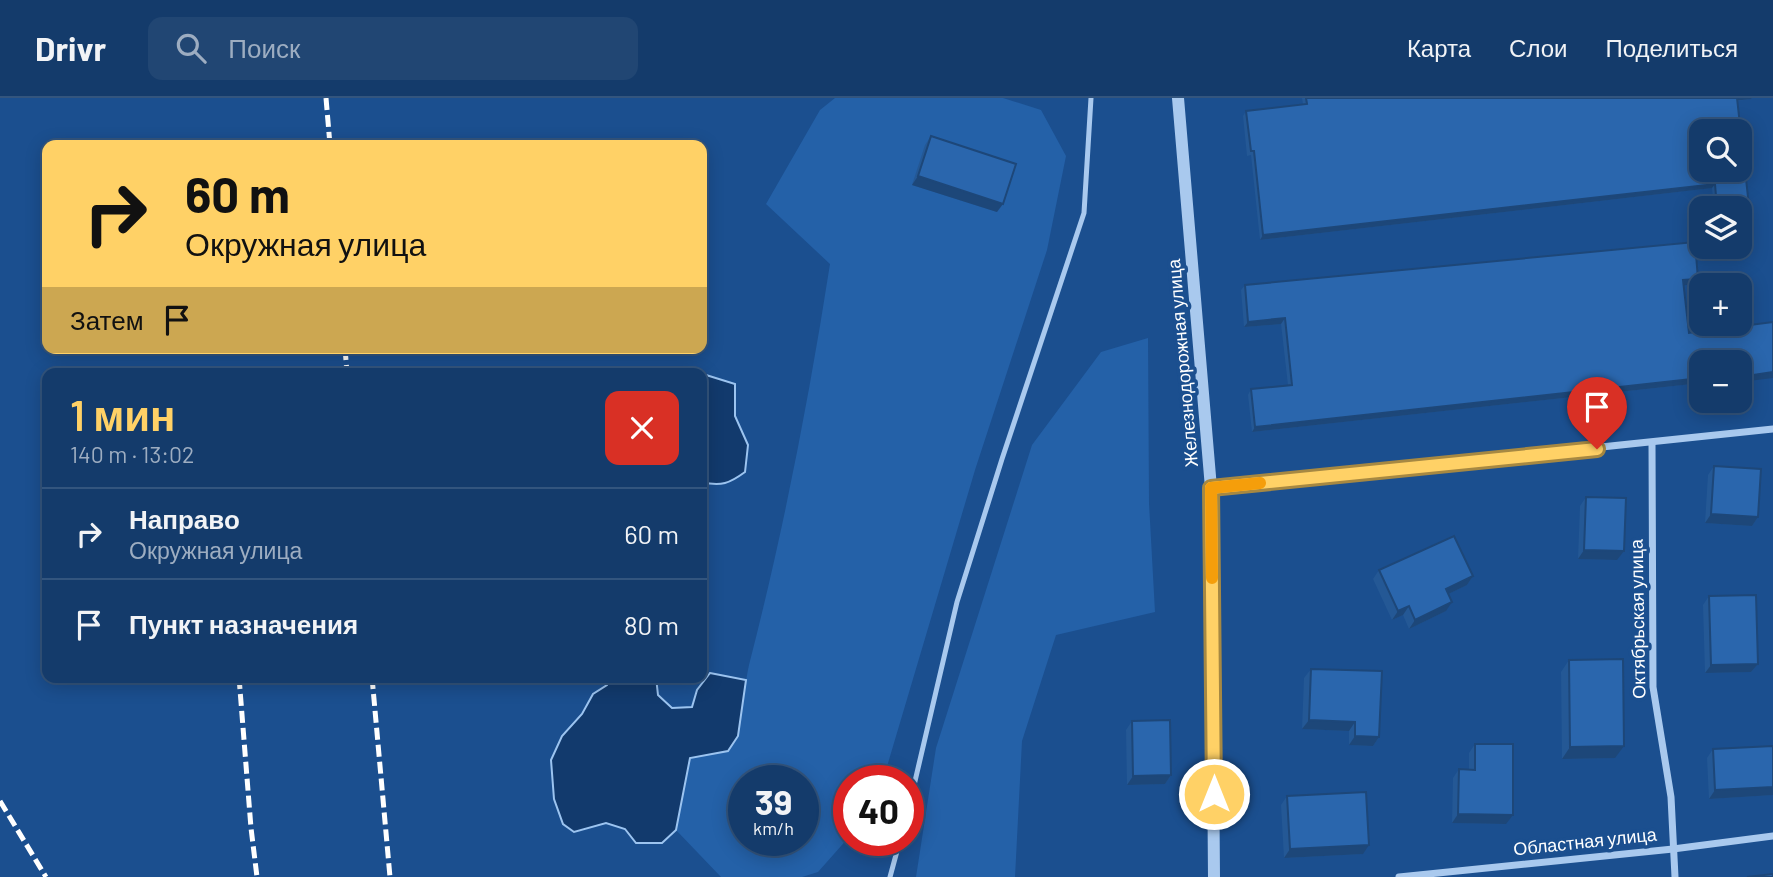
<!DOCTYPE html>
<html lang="ru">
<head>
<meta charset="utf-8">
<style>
  body { margin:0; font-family:Barlow,sans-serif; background:#214673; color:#f1f3f6; height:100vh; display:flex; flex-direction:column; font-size:26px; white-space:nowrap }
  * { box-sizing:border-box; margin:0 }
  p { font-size:23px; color:#9dadc1 }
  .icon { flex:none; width:38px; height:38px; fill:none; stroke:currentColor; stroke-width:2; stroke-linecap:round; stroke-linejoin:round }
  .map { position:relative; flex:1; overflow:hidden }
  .details { position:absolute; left:42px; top:270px; width:665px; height:315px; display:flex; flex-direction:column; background:#143b6b; border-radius:14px; box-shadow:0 4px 18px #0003,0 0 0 2px #33557e }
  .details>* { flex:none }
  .hud { position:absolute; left:42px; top:42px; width:665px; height:214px; border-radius:14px; box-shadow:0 4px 18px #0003,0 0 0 2px #33557e; background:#ffd166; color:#111; overflow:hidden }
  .buttons { position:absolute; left:1689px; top:21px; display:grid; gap:14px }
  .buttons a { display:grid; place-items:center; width:63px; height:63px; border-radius:14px; background:#143b6b; box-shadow:0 4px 18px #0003,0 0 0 2px #33557e; font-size:35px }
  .speed { position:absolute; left:728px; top:667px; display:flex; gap:14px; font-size:35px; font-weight:700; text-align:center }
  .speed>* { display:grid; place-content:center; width:91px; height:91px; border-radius:50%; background:#143b6b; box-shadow:0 4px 18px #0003,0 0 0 2px #33557e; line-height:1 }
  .speed small { font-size:18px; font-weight:400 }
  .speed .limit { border:10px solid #d22; background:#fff; color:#111 }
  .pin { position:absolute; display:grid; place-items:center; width:60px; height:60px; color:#fff; margin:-72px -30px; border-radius:50% 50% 50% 0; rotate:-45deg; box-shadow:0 0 7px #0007 }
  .pin .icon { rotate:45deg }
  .me { position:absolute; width:77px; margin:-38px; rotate:0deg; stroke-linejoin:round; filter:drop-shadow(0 0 5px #0008) }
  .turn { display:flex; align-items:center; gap:24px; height:147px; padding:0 28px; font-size:32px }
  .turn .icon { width:91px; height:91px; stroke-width:2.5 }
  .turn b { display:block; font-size:49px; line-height:60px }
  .then { display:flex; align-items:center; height:66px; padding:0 28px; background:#0003; gap:14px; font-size:26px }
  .round { display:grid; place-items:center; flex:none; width:74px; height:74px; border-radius:14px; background:#214673 }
  .summary { display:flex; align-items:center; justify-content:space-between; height:119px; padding:0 28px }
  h1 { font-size:42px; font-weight:600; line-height:52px; color:#ffd166 }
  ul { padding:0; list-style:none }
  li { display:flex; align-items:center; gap:21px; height:91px; padding:0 28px; border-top:2px solid #33557e }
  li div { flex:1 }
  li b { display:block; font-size:26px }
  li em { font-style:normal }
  header { display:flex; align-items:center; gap:42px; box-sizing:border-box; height:98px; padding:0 35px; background:#143b6b; border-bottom:2px solid #33557e }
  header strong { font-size:33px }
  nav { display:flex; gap:38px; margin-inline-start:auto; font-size:24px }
  .search { width:490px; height:63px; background:#214673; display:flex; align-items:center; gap:18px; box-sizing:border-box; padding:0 24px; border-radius:14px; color:#9dadc1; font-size:26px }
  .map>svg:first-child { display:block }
  .green { fill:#2461a8; fill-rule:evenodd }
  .water { fill:#123a6d; stroke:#9cc4f0; stroke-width:2 }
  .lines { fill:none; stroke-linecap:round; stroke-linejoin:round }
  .service { stroke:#a9c9ee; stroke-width:5 }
  .minor { stroke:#a9c9ee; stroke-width:7 }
  .tertiary { stroke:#a9c9ee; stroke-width:12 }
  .rail { stroke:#fff; stroke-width:5; stroke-dasharray:12 5; stroke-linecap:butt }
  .wall { fill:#245895 }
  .shaded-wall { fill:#1d4779 }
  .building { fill:#2a66ad; stroke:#1d4779; stroke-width:2; fill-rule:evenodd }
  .route-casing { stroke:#a68842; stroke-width:18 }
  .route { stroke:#ffd166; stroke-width:12 }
  .slow { stroke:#f59e0b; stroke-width:12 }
  .labels { text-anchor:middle; stroke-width:7; stroke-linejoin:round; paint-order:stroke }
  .street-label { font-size:18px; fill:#fff; stroke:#1b4f8f }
</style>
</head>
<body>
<header>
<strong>Drivr</strong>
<div class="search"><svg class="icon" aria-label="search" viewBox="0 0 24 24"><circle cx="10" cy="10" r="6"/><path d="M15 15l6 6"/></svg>Поиск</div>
<nav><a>Карта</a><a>Слои</a><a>Поделиться</a></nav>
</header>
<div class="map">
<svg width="1773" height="779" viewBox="0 0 1773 779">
  <rect width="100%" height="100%" fill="#1b4f8f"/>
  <g class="green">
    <path d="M835,0H1003L1041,12L1066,58L1047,152L975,372L883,682H849V739L818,774L802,779H721L676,732L690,660L728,653C745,627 742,598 749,567C783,435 809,301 830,166L766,106L820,12ZM744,682H803V742H744Z"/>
    <polygon points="1148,240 1149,405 1155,514 1056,537 1022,643 1015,779 916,779 936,650 1032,347 1101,254"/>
  </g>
  <g class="water">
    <path d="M706,277L735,286V318L748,347L745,374C730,385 721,389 702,384V283Z"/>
    <polygon points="710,575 746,582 738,638 728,653 690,660 676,732 662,745 636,745 625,731 606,725 574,734 563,726 554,701 551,662 562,638 582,616 593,596 607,587 612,579 656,579 658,597 672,610 692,609 697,592"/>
  </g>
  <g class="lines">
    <g class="service">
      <polyline points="908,713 957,504 1002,361 1084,115 1091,0"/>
      <polyline points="890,779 900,742"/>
    </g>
    <g class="minor">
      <polyline points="1652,345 1653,589 1671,699 1675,779"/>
      <polyline points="1211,390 1773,331"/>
      <polyline points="1399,779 1673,751 1773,738"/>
    </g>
    <polyline class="tertiary" points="1178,0 1211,390 1214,779"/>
    <g class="rail">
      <polyline points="326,0 330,47"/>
      <polyline points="345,250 347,275"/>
      <polyline points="239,579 251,730 257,779"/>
      <polyline points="372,579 390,779"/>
      <polyline points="0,703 46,779"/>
    </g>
  </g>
  <g class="wall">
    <polygon points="1302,0 1752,0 1751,1 1737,3 1749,108 1746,113 1740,113 1740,110 1714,110 1712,90 1260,142 1251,57 1247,58 1243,18 1246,13 1303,6"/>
    <polygon points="931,38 997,114 912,87 925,47"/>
    <polygon points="1698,181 1694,186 1684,187 1689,235 1740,264 1701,264 1701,285 1252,334 1248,297 1251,291 1288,287 1281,226 1244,229 1241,192 1245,187"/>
    <polygon points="1714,368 1758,419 1752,428 1705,425 1708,377"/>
    <polygon points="1586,399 1617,462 1578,461 1580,408"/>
    <polygon points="1379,472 1473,478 1467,487 1448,496 1446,513 1409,531 1403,517 1392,522 1373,481"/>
    <polygon points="1709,498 1758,566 1751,574 1705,575 1703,507"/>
    <polygon points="1569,562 1615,660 1562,661 1561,574"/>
    <polygon points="1311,571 1379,639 1373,648 1349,647 1349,633 1302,631 1304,580"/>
    <polygon points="1132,623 1171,677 1165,686 1127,687 1126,632"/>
    <polygon points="1475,646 1506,726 1452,725 1453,680 1459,671 1469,672 1469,655"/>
    <polygon points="1773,648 1773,697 1709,701 1707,660 1713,651"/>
    <polygon points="1287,698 1363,756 1284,760 1281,707"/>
  </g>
  <g class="shaded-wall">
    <polygon points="1735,0 1752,0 1751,1 1733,3"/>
    <polygon points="918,78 1003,106 997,114 912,87"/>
    <polygon points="1715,86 1712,90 1260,142 1263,137"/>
    <polygon points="1749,108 1746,113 1740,113 1740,110 1728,110"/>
    <polygon points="1698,181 1694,186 1679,188 1683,182"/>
    <polygon points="1285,220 1281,226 1244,229 1248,224"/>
    <polygon points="1773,274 1773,280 1740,284 1740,279"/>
    <polygon points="1701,280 1701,285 1252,334 1255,329"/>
    <polygon points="1711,416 1758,419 1752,428 1705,425"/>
    <polygon points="1584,452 1624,453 1617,462 1578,461"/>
    <polygon points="1473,478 1467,487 1440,500 1446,491"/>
    <polygon points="1452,504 1446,513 1409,531 1415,522"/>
    <polygon points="1409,508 1403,517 1392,522 1398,513"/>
    <polygon points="1758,566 1751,574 1705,575 1711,567"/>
    <polygon points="1309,622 1355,624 1349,633 1302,631"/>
    <polygon points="1355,638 1379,639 1373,648 1349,647"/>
    <polygon points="1624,648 1615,660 1562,661 1570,649"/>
    <polygon points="1171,677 1165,686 1127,687 1133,678"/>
    <polygon points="1773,689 1773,697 1709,701 1715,692"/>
    <polygon points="1458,716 1513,717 1506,726 1452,725"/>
    <polygon points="1369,747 1363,756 1284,760 1290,751"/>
  </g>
  <g class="building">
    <path d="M1306,0H1737L1749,108L1717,110L1715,86L1263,137L1254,53H1251L1246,13L1307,6ZM1701,33H1740V72H1701Z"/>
    <polygon points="931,38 1016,66 1003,106 918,78"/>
    <polygon points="1695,144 1698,181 1683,182 1689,235 1773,224 1773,274 1740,279 1740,264 1701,264 1701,280 1255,329 1251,291 1292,287 1285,220 1248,224 1245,187"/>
    <polygon points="1714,368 1761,371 1758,419 1711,416"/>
    <polygon points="1586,399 1626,400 1624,453 1584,452"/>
    <polygon points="1454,438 1473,478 1446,491 1452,504 1415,522 1409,508 1398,513 1379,472"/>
    <polygon points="1756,497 1758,566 1711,567 1709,498"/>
    <polygon points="1623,561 1624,648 1570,649 1569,562"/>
    <polygon points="1311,571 1382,573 1379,639 1355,638 1355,624 1309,622"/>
    <polygon points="1170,622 1171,677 1133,678 1132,623"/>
    <polygon points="1475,646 1513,646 1513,717 1458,716 1459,671 1475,672"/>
    <polygon points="1773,648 1773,689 1715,692 1713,651"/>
    <polygon points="1366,694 1369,747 1290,751 1287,698"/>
    <polygon points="1773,776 1773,779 1747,779"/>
  </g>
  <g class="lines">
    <defs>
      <polyline id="route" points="1214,696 1211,390 1597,351"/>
    </defs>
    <use href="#route" class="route-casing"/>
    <use href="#route" class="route"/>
    <polyline class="slow" points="1212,480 1211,390 1260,385"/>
  </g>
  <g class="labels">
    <g class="street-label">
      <text transform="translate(1183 265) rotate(-95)" y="6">Железнодорожная улица</text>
      <text transform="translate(1638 521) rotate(-91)" y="6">Октябрьская улица</text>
      <text transform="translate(1585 744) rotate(-6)" y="6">Областная улица</text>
    </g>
  </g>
</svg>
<div class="buttons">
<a><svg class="icon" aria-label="search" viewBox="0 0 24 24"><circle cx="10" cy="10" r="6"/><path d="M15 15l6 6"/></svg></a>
<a><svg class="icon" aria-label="layers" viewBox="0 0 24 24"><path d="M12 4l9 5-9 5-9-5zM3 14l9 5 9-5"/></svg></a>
<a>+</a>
<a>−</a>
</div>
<div class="speed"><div>39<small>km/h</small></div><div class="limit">40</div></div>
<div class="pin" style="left:1597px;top:351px;background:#d93025"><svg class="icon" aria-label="arrive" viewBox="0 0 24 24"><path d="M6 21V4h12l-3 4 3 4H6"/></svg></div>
<svg class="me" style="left:1214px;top:696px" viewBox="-20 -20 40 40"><circle r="17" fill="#ffd166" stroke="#fff" stroke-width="3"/><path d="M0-11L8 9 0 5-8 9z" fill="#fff"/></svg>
<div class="hud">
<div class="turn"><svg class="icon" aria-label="right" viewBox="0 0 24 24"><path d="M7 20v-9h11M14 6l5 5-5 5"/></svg><div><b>60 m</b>Окружная улица</div></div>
<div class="then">Затем<svg class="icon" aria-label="arrive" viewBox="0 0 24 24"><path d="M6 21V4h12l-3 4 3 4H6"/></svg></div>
</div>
<section class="details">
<div class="summary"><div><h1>1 мин</h1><p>140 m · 13:02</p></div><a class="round" style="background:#d93025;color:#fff"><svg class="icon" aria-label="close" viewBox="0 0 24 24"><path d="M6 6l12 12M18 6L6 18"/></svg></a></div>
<ul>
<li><svg class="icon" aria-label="right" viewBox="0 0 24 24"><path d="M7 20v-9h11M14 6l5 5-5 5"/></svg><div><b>Направо</b><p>Окружная улица</p></div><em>60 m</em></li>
<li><svg class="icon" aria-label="arrive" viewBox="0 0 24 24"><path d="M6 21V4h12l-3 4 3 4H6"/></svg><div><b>Пункт назначения</b></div><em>80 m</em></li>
</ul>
</section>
</div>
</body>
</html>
